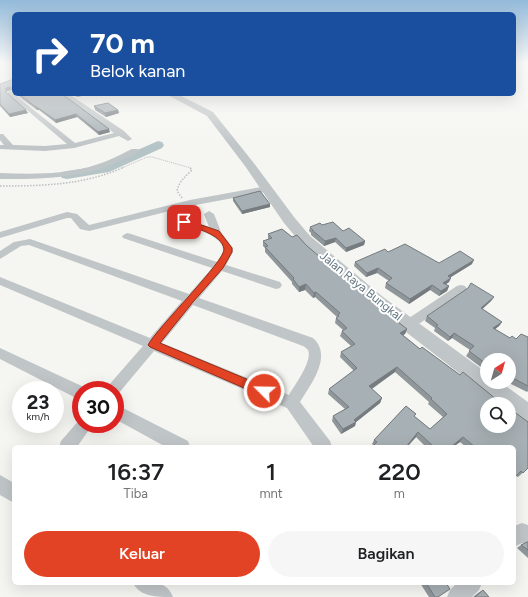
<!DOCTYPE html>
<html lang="id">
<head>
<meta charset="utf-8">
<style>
  body { margin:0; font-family:Figtree,sans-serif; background:#f6f6f6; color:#202124; height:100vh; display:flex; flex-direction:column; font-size:15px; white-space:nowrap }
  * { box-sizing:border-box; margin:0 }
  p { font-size:13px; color:#757577 }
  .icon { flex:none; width:22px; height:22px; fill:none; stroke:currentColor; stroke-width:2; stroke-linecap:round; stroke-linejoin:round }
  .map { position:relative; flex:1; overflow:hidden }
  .panel { position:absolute; left:12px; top:445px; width:504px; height:140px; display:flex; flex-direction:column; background:#fff; border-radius:6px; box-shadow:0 4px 16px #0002 }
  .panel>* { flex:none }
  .guide { position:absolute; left:12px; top:12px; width:504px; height:84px; border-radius:6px; box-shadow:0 4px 16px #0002; background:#1a4fa0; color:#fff; overflow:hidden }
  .needle { width:26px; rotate:37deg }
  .buttons { position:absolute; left:480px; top:353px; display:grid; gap:8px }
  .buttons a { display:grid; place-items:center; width:36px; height:36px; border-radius:50%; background:#fff; box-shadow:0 4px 16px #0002; font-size:20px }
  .speed { position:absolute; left:12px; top:381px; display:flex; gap:8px; font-size:20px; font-weight:700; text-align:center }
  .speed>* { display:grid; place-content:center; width:52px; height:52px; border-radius:50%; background:#fff; box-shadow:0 4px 16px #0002; line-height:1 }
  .speed small { font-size:10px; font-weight:400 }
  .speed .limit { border:6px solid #d22; background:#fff; color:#111 }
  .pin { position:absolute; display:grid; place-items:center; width:34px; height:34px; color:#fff; margin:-17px; border-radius:8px; box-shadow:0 2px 6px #0006 }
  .me { position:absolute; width:44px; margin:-22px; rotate:293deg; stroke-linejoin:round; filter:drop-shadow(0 0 3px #0008) }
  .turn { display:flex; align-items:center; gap:14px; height:84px; padding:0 12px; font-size:18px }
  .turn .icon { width:52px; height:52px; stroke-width:2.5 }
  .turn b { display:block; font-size:28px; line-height:34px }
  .eta { display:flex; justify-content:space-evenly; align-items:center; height:68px; text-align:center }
  .eta b { font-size:24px; font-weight:600; line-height:28px }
  .cta { display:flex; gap:8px; margin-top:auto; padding:8px 12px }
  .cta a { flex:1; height:46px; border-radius:24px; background:#e24324; color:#fff; font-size:16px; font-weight:600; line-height:46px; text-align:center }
  .cta a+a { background:#f6f6f6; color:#202124 }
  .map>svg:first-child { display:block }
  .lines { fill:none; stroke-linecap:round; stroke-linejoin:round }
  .river { fill:#b5c4c6; fill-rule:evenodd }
  .path-far1 { stroke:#bcbec0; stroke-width:1; stroke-dasharray:1 1; stroke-linecap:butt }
  .path { stroke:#bcbec0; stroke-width:1.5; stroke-dasharray:1.5 1.5; stroke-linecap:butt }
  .minor { fill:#c0c5c7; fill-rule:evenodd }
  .tertiary { fill:#c0c5c7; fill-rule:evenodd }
  .wall { fill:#90979b }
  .shaded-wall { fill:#757b7e }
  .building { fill:#a7b0b4; stroke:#757b7e }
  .route { fill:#e24324; stroke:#932c17 }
  .labels { text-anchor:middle; stroke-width:4; stroke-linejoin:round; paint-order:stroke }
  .street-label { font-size:12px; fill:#647782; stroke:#fff }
</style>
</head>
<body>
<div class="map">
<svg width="528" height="597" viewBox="0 0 528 597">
  <rect width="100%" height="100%" fill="#f5f5f1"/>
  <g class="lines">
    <polygon class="river" points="158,141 162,142 164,145 162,148 109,172 67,179 62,178 60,175 62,172 67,171 101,166"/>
    <polyline class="path-far1" points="122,168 147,157 152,157 191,168"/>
    <g class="path">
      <path d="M0,186C43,186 85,185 124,167"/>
      <path d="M182,198L177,191C179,181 185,177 192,170L189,167"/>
    </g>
    <g class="minor">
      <polygon points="10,91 75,143 114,133 62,94 69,94 124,131 132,139 128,141 119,136 74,148 45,151 0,149 0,145 4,145 0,140 0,134 3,134 13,145 45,146 67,144 8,94 8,92"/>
      <path d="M132,149H138L139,151C134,156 126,158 120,161C82,179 41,179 0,179V173C30,174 60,175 89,167C104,163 118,156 132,149Z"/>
      <polygon points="267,186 270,187 271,189 270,191 190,206 89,231 80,229 71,218 67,218 0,238 0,232 67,212 77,214 89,225 190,200"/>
      <path d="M209,211L214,214L221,232L233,248V252L226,265L280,282L282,285L280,288L276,289L222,271L199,298L313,338C333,356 311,384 300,402L330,441L332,447H314L287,408L154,351L118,394L115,396V390H106L108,386L143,346L0,285V277L150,338L182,301L29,245L21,246L0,259V251L14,242L30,239L189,294L212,268L123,238L122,236L127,233L131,234L217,262C219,259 223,254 223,250C223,235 192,228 181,224L179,222L184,219L209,227L204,214ZM193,305L303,346C304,346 308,350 308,350C313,361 294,386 289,395L162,343Z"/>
      <polygon points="461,285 465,286 467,289 465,292 413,328 408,330 403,328 402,325 403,322 457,286"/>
      <polygon points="0,348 86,388 87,390 81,390 81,399 76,398 0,359"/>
      <polygon points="115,404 188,441 190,447 166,447 115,419"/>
      <polygon points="81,418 81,424 93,424 77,447 59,447 61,441"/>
      <polygon points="0,475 14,483 14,503 0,495"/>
      <polygon points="522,523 528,525 528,545 522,543 514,547 514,526"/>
      <path d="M133,583C149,583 166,579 173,597C157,597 140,597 133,583Z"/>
      <polygon points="457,583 482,583 479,590 472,597 447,597 450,590"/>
    </g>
    <polygon class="tertiary" points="166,94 177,94 213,112 253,162 294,217 310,236 383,297 487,373 487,382 500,382 528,402 528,423 521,421 509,411 509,404 499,404 371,305 331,270 300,242 284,223 245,166 207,116"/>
  </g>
  <g class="wall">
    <polygon points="14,79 14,92 11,90 7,91 7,93 28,113 10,117 0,106 0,84"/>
    <polygon points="16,94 62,94 110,132 99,135 77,117 56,123 39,110 37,110"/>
    <polygon points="72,94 86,94 86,95 77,97"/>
    <polygon points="94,106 118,110 119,113 106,117 95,110"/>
    <polygon points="233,198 270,207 242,214 233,201"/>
    <polygon points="322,225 343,231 365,241 364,245 346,252 335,242 324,246 311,235 311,233 309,231 310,227"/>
    <polygon points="282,229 292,237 297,235 306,245 371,301 407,329 405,334 403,335 420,349 422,347 460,375 463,372 502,404 487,404 487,426 509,426 509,408 528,422 528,468 518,477 516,476 514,478 514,447 466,447 460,442 453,447 426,447 416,437 407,447 372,447 373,445 372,444 374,440 406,406 416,414 414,416 430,429 443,417 428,404 429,402 395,372 372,389 382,398 380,403 356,422 355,426 341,434 332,421 333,416 345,409 328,394 329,389 354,371 340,357 341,352 351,346 340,336 342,331 343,330 335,323 336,318 337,317 315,297 313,298 305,290 299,292 292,284 292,282 265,252 265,248 263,246 263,241 268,239 268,234"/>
    <polygon points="388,252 439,263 472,264 451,277 449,282 446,284 449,286 447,291 439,296 430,290 409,304 385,288 386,283 389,281 377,273 366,277 354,266 355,262"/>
    <polygon points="494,297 491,301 482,309 502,322 499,326 495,329 510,338 516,339 528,337 528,391 527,392 507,382 509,382 509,360 487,360 487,369 483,367 482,368 466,356 470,350 452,338 448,341 434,331 435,328 425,321 427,316"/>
    <polygon points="528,542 528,558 517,548 521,545"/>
    <polygon points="420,583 446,583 438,597 429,597"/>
    <polygon points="483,590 489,597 473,597 478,593"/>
  </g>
  <g class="shaded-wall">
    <polygon points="10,87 11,90 7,91 7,95 6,92 6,88"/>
    <polygon points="79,94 86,94 86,95 77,97 76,95"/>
    <polygon points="36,107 37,107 39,110 37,110"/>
    <polygon points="26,110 28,113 10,117 9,114"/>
    <polygon points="118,110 119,113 106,117 105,113"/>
    <polygon points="76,114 77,117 56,123 55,120"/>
    <polygon points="109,129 110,132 99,135 98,132"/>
    <polygon points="270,204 270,207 242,214 242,211"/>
    <polygon points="336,238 335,242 324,246 325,241"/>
    <polygon points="365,241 364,245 346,252 346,248"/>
    <polygon points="474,260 472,264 446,280 448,276"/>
    <polygon points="378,268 377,273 366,277 367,273"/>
    <polygon points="451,278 449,282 441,287 443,283"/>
    <polygon points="306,284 305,290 299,292 299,287"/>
    <polygon points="432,285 430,290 409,304 410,299"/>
    <polygon points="449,286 447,291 439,296 441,291"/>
    <polygon points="316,292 315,297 313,298 314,293"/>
    <polygon points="494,297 491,301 478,313 481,308"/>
    <polygon points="502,322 499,326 490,333 493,328"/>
    <polygon points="407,329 405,334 398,338 400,333"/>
    <polygon points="454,333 452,338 448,341 450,337"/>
    <polygon points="397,367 395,372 368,391 369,386"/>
    <polygon points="382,398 380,403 356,422 355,426 341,434 343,429"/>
    <polygon points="418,432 416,437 407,447 406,447"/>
    <polygon points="463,437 460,442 453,447 451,447"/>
  </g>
  <g class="building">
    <polygon points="14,79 14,90 10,87 6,88 6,92 26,110 9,114 0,104 0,84"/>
    <polygon points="19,94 62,94 109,129 98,132 76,114 55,120 37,107 36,107"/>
    <polygon points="108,103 118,110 105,113 94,106"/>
    <polygon points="260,191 270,204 242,211 233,198"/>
    <polygon points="333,222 343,231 349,228 365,241 346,248 336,238 325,241 312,230 313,230 310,227 320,223 322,225"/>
    <polygon points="282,229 292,237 297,235 306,245 371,301 407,329 400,333 420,349 422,347 460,375 463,372 502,404 487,404 487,426 509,426 509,408 528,422 528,468 523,473 521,471 514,478 514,447 475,447 463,437 451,447 434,447 418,432 406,447 372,447 377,442 374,440 406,406 416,414 414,416 430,429 447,414 431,399 432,398 397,367 369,386 382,398 354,420 356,422 343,429 333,416 349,407 329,389 357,368 341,352 355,344 342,331 347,328 336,318 339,316 338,315 340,313 316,292 314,293 306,284 299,287 293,279 294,278 265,247 268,246 263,241 272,238 268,234"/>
    <polygon points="405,244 439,263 460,251 474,260 448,276 451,278 443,283 449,286 441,291 432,285 410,299 386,283 392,278 378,268 367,273 355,262 385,249 388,252"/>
    <polygon points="471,283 494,297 481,308 502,322 493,328 510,338 512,336 516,339 521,334 528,337 528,386 509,376 509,360 487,360 487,363 486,362 485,363 469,351 474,346 454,333 450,337 436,326 438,325 427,316 468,288"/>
    <polygon points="527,542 528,542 528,550 521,545"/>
    <polygon points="426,583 446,583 450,589 438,597 435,597"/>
    <polygon points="483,590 489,597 475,597"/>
  </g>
  <linearGradient id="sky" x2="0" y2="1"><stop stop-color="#93bada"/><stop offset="0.43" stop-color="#fafaf9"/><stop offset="1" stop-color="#fafaf9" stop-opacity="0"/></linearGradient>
  <rect width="528" height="146" fill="url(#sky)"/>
  <path class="route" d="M182,220H187L219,231L232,248V252L223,268L193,302L160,343L268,388L270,391L268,395L264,396L260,395L150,347L148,345C157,328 226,260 224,249C222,234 194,228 182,223Z"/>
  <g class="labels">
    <g class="street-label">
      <text transform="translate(361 286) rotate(39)" y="4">Jalan Raya Bungkal</text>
    </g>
  </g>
</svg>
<div class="buttons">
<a><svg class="needle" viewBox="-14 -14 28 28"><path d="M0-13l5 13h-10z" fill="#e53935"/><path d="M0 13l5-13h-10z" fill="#757577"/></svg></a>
<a><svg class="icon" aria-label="search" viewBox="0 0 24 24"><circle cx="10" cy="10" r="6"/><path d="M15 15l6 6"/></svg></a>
</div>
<div class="speed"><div>23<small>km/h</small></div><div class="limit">30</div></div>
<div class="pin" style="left:184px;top:222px;background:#d93025"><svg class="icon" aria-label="arrive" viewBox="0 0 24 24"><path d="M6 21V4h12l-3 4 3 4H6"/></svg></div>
<svg class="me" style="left:264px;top:391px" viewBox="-20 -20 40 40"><circle r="17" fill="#e24324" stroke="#fff" stroke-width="3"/><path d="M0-11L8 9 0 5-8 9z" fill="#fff"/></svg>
<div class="guide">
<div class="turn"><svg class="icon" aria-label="right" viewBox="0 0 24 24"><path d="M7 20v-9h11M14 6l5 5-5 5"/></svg><div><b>70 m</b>Belok kanan</div></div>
</div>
<section class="panel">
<div class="eta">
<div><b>16:37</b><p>Tiba</p></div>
<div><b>1</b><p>mnt</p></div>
<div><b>220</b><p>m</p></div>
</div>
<div class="cta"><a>Keluar</a><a>Bagikan</a></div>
</section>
</div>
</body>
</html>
